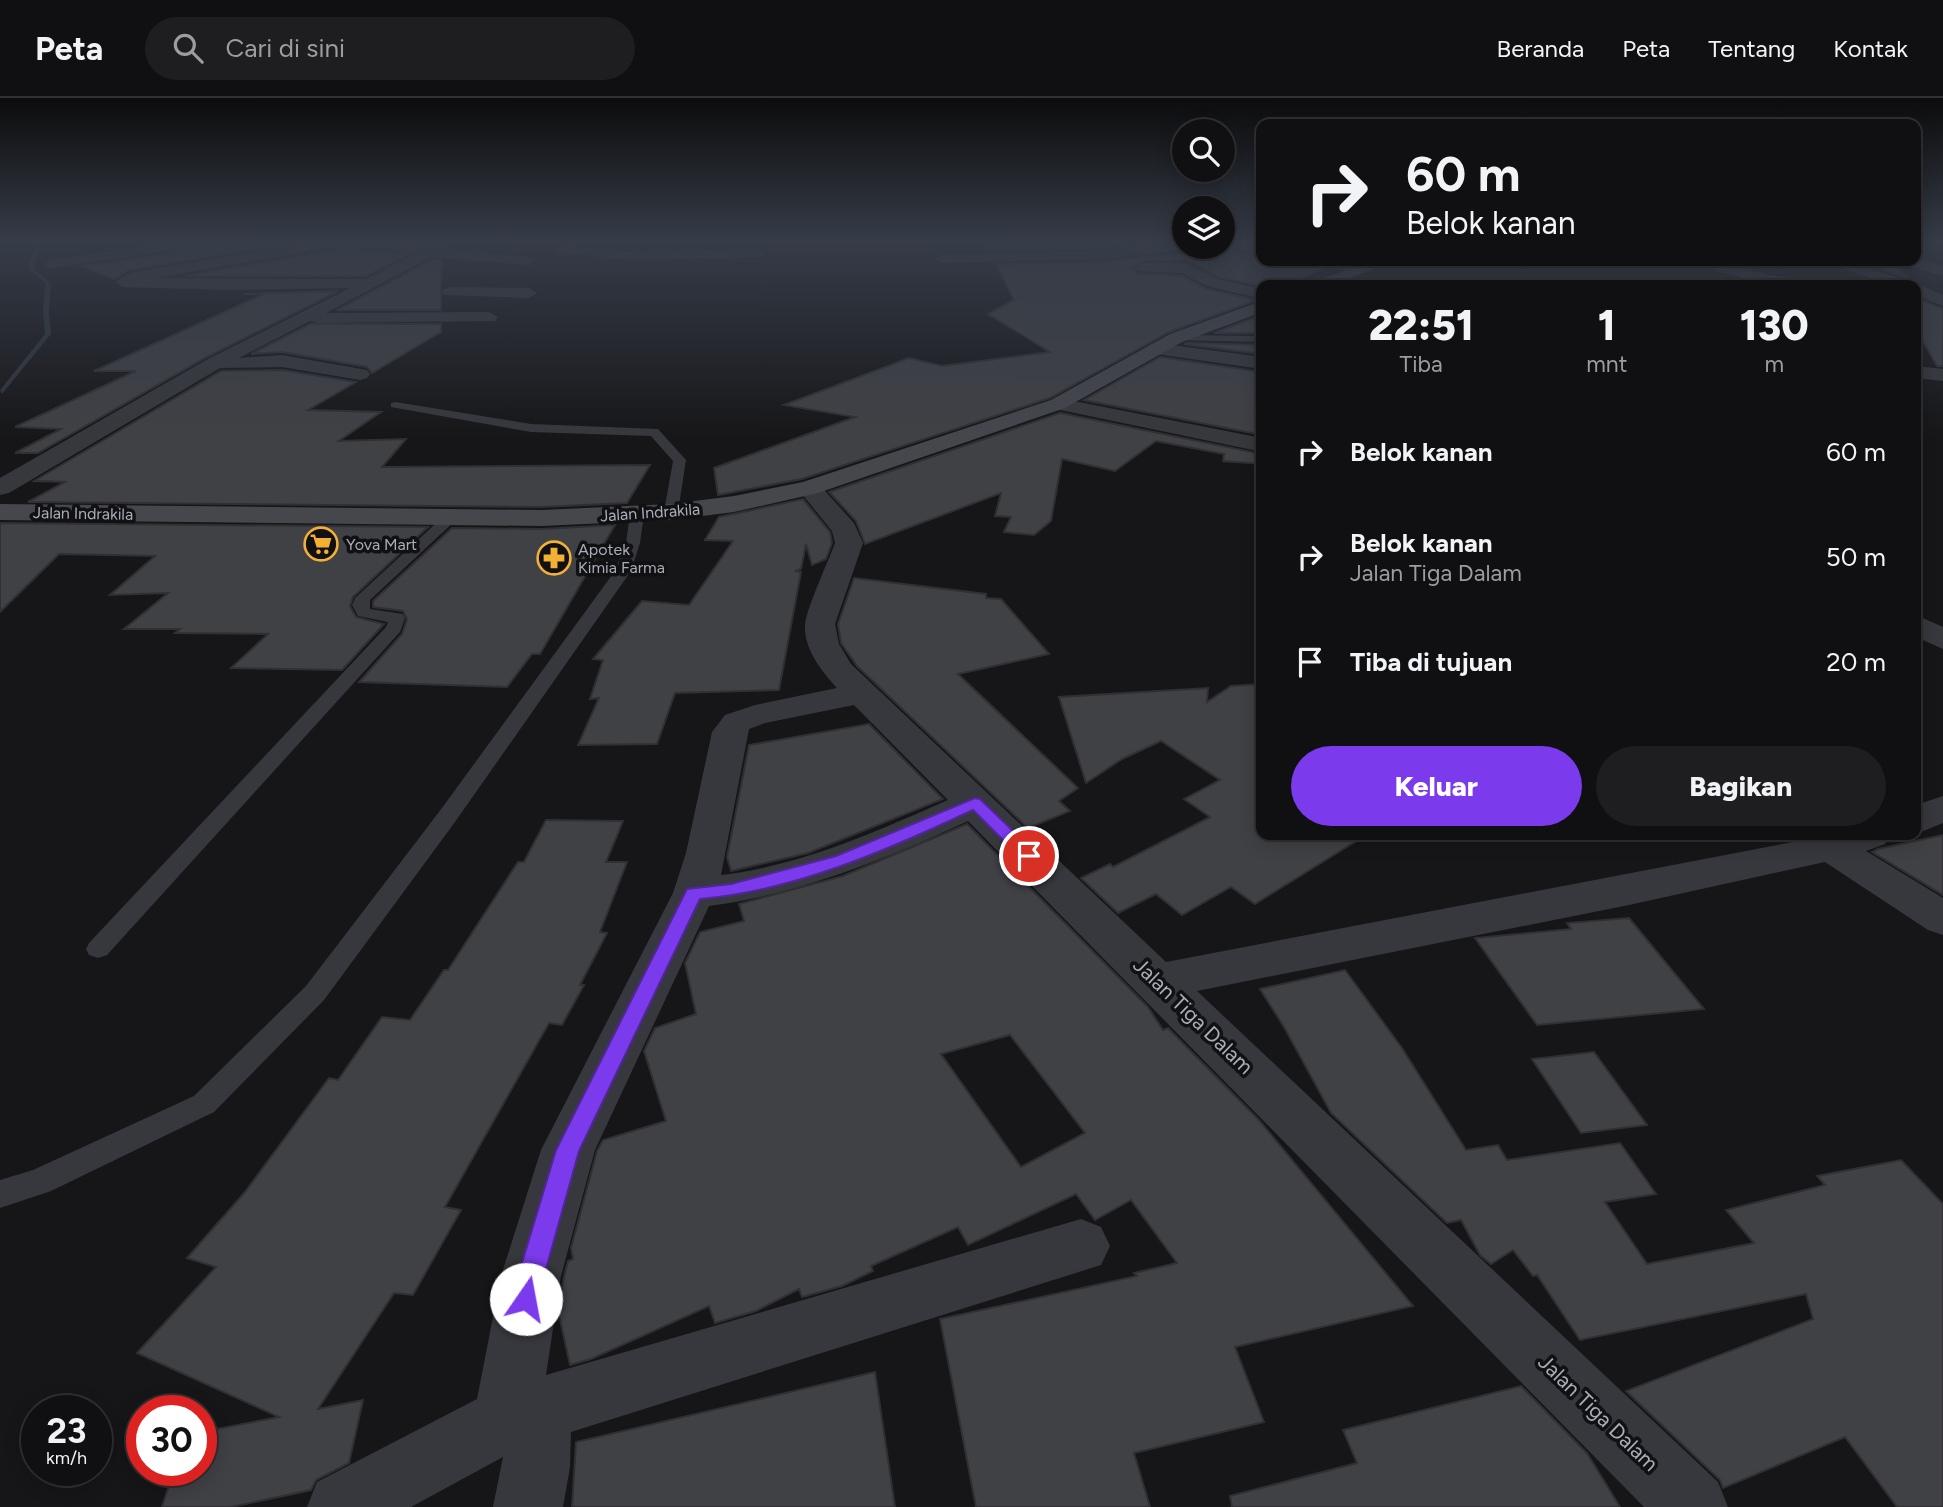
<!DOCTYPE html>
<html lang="id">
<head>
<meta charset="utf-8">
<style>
  body { margin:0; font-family:Figtree,sans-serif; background:#1e1e20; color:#f1f3f6; height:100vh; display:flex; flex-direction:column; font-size:26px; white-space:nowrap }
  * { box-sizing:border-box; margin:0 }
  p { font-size:23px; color:#9c9d9f }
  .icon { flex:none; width:38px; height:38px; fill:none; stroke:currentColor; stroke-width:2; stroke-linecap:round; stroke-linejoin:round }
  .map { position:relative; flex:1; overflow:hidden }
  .sheet { position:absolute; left:1256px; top:182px; width:665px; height:560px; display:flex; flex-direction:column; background:#101012; border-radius:14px; box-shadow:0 4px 18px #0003,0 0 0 2px #303032 }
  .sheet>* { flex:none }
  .hud { position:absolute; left:1256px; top:21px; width:665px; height:147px; border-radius:14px; box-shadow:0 4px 18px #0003,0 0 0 2px #303032; background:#101012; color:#f1f3f6; overflow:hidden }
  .tools { position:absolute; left:1172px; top:21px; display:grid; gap:14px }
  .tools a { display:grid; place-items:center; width:63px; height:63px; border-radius:50%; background:#101012; box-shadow:0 4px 18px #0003,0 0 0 2px #303032; font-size:35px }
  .speed { position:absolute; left:21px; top:1297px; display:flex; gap:14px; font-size:35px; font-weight:700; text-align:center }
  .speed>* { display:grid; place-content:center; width:91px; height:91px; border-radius:50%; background:#101012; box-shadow:0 4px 18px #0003,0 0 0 2px #303032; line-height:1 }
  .speed small { font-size:18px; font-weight:400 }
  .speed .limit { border:10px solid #d22; background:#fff; color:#111 }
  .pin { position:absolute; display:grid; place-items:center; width:60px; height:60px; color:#fff; margin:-30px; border:4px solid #fff; border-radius:50%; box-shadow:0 2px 7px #0007 }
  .me { position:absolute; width:77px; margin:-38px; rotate:12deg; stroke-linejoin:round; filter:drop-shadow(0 0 5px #0008) }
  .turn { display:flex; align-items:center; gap:24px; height:147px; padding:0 35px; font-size:32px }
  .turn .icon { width:91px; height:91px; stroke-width:2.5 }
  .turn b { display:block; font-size:49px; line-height:60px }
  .eta { display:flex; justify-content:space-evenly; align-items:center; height:119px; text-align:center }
  .eta b { font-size:42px; font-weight:800; line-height:49px }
  .cta { display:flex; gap:14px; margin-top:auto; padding:14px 35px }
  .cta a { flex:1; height:80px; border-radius:42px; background:#7c3aed; color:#fff; font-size:28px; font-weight:800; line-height:80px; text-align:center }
  .cta a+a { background:#1e1e20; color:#f1f3f6 }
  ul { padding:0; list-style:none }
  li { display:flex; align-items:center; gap:21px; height:105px; padding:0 35px }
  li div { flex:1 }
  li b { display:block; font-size:26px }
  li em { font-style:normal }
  header { display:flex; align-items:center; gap:42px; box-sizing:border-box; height:98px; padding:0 35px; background:#101012; border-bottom:2px solid #303032 }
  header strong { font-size:33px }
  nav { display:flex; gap:38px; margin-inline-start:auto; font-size:24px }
  .search { width:490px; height:63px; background:#1e1e20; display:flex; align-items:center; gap:18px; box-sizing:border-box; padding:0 24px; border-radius:38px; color:#9c9d9f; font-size:26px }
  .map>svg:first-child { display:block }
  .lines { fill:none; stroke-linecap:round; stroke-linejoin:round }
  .stream { fill:#2c353c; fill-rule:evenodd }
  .building { fill:#404145; stroke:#303034; stroke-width:2; fill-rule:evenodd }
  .lane { fill:#37383d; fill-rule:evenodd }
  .street { fill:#37383d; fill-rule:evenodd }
  .secondary { fill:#45474d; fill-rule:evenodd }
  .route { fill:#7c3aed; stroke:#51269a; stroke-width:2 }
  .labels { text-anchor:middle; stroke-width:7; stroke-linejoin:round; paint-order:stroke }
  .far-street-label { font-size:16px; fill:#a8adb8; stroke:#111113 }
  .far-poi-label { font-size:16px; fill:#a8adb8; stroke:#111113; text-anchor:start }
  .near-street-label { font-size:21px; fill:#a8adb8; stroke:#111113 }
</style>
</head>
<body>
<header>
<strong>Peta</strong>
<div class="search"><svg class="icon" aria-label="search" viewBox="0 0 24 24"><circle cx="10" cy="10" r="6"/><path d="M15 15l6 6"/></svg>Cari di sini</div>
<nav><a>Beranda</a><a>Peta</a><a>Tentang</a><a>Kontak</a></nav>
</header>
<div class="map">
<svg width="1943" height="1409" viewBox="0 0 1943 1409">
  <rect width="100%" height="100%" fill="#161618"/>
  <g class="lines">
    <polygon class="stream" points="37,145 41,145 33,170 51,185 49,213 51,236 2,296 0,292 45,236 43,213 45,185 28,170"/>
  </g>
  <g class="building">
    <polygon points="173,145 291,145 129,172 114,181 82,168 169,156 178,150"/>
    <polygon points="343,145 353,145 362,152 409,156 365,178 185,178 334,152"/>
    <polygon points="985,145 1147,145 1101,150 989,153"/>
    <polygon points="1223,145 1233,145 1235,154 1262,160 1262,163 1313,163 1324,170 1286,187 1262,188 1219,179 1186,162 1142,163 1132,170 1138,176 1182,178 1206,191 1256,202 1169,234 1050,300 802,381 718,397 714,370 855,319 784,307 909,260 942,268 1050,254 988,216 1014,202 996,166 1101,164 1185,155 1194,149 1223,149"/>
    <polygon points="432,162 441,162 441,212 337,212"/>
    <polygon points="1856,163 1889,163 1909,180"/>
    <polygon points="338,193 205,260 38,355 15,355 61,331 15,329 136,273 94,273 264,196 243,196"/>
    <polygon points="1916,200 1943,211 1943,268 1937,268 1916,231"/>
    <polygon points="1262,217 1262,235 1214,235"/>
    <polygon points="310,226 441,226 441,234 372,275 367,269 282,254 251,256"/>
    <polygon points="1187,245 1262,247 1262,256 1184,246"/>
    <polygon points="1160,259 1262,274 1262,337 1084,302"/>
    <polygon points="282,272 356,284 308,312 381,314 339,343 406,341 382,369 650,367 627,405 542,409 28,404 65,384 34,383 221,273"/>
    <polygon points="1060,315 1262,356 1262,366 1223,363 1224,356 1156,343 1115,373 1062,361 1051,423 1034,437 1004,434 1011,419 995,418 1001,395 865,446 856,423 829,394"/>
    <polygon points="803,401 830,434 832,445 826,461 812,467 806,446 801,471 795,473 801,474 779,592 675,595 657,646 578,647 599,600 590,601 603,562 593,561 642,503 689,507 733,443 705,442 719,419"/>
    <polygon points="0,425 428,429 353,499 350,508 356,519 384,526 342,572 231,570 268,536 175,535 180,531 124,531 168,495 110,497 155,458 59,456 0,514"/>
    <polygon points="615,427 540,556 532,556 507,589 359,584 402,536 407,521 403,513 373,509 373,503 452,430 542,431"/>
    <polygon points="854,480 986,496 986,500 1001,501 1049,556 958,576 1078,690 1059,703 1070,713 1028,730 857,568 841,545 838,526"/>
    <polygon points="1262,586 1262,737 1366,737 1255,806 1231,789 1182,817 1156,796 1118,815 1081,780 1110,766 1113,769 1210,719 1184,701 1220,682 1161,643 1122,661 1086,685 1059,599 1208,590 1207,604 1231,588"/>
    <polygon points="869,626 943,701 808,755 731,773 727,759 749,647"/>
    <polygon points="546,722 623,723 606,764 627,764 600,834 607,835 580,887 584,887 562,927 549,925 445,1109 461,1112 413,1197 394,1195 318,1311 363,1302 349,1365 316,1382 311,1392 231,1409 162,1409 174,1372 201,1372 201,1334 279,1319 137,1255 216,1169 187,1160 245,1094 329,980 338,982 382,919 410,922 444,872 448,872 518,764 524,764"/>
    <path d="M967,726L1148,909L1163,932L1168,930L1259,1022L1413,1208L1235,1249L1264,1324L1134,1355L1150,1409H976L940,1221L1137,1178L1134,1175L1177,1165L1131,1102L1095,1122L1076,1096L968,1147L958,1129L871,1168L873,1173L842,1188L802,1199L799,1191L756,1213L715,1225L709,1208L591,1261L570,1267L558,1212L564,1179L568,1163L573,1161L571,1150L597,1053L603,1042L666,1023L644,953L655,930L696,916L685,865L700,834L744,823L739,806L843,778ZM1010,937L1085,1035L1021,1069L941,956Z"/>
    <polygon points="1943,737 1943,797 1872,754 1878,751"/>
    <polygon points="1629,820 1704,911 1537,927 1475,840 1571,831 1567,825"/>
    <polygon points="1345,872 1402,950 1466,1052 1498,1047 1507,1062 1620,1045 1656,1096 1605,1104 1647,1166 1754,1145 1726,1112 1825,1087 1817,1078 1901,1062 1943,1106 1943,1409 1897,1409 1845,1339 1723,1390 1720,1382 1626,1293 1813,1221 1806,1196 1580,1242 1537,1177 1533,1178 1513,1152 1491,1166 1480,1157 1461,1122 1447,1125 1331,1015 1284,929 1260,891"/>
    <polygon points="1594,954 1647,1027 1581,1035 1532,961"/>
    <polygon points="875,1274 895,1409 572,1409 576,1344"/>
    <polygon points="1521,1288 1587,1355 1620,1409 1232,1409 1230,1398 1357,1365 1343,1332"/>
  </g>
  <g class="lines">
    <g class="lane">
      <polygon points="1176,237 1262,238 1262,244 1172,242 1172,238"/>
      <polygon points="395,304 531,326 658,331 686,362 678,414 671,418 664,414 673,363 651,338 531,334 391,309 391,305"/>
      <polygon points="637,412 644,416 640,445 631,473 455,724 324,902 214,1014 51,1093 0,1110 0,1082 33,1072 194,998 306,888 439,714 615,473 626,445 630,416"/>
      <polygon points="451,415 456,416 456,422 370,502 370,511 403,516 405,520 400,534 107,857 98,860 89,857 86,851 89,845 386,529 388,524 358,518 352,507 355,500 446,416"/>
    </g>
    <g class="street">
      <polygon points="166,145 176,149 169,153 50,170 43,166 50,162"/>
      <polygon points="308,145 341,145 334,149 155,180 366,181 418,154 362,149 355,145 451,145 443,151 528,159 535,163 528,167 431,159 326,215 489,214 498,219 495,223 317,225 310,223 239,260 282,257 367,272 370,276 367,280 360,282 282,269 220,270 9,395 0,397 0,380 206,262 350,190 231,192 123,189 115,184 129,175"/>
      <polygon points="1172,145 1185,145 1185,149 1192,149 1185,152 1101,161 943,165 936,161 943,157 1101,153"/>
      <polygon points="1236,145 1250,145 1262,149 1262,158 1236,151"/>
      <polygon points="563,148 635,154 759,151 766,155 759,159 635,162 558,155 556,152"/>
      <polygon points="1916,160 1943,168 1943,178 1904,166 1902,163 1916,163"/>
      <path d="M1315,163H1349L1372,167L1375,170C1367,177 1322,170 1315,163Z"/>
      <polygon points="1548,163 1567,163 1569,166 1562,170"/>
      <path d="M1693,163C1727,163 1757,177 1791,180C1802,181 1816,180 1823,187H1767L1695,166Z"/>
      <polygon points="1828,163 1849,163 1911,184 1913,187 1922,188 1943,197 1943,208 1916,197 1916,187 1890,187 1830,166"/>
      <polygon points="1143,165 1186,165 1218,181 1262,191 1262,201 1207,188 1183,175 1138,173 1135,170 1138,167"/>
      <polygon points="450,189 529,190 537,195 529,200 444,197 442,194 444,191"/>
      <polygon points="1156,245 1262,259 1262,271 1149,255 1147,251 1149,247"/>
      <polygon points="1916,268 1943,271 1943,283 1916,280"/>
      <polygon points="1058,300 1262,340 1262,354 1051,310 1047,306 1051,302"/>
      <path d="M809,383L818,385L854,425L863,445L835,526L839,546L851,566L1166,864L1798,743V737H1891L1885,746L1866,753L1943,800V837L1928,832L1825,764L1629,807L1197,893L1718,1384L1728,1409H1644L968,723C886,761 800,796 709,808L595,1052L561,1178L546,1277L1081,1121L1101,1129L1110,1148L1101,1167L571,1334L570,1369L563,1409H493L503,1359L411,1409H307L317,1384L477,1301L501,1178L541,1052L673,795L686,755L712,634L725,617L755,607L837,590C822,574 804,551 805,528C805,513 829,462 835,445L832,433L797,390L800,385ZM854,607L948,702C875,734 800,768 721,777L749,631L765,625Z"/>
      <polygon points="1916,517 1943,529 1943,551 1916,539"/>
      <polygon points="1943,698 1943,725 1916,736 1916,707"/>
    </g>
    <g class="secondary">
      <polygon points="1372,163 1392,163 1333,187 1311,187 1313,184"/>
      <polygon points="1262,203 1262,214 1182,244 1065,310 818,395 734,414 671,422 542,428 0,422 0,406 542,412 671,406 734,398 803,384 1051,302 1170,236"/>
    </g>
  </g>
  <linearGradient id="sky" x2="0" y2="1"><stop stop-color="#0c0c0d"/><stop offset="0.42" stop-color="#363c48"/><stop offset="1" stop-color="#363c48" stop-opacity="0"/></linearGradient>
  <rect width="1943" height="342" fill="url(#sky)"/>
  <path class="route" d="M975,700L980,701L1035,754L1038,758L1035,762H1023L973,712C888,752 794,793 700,801L579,1053L535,1210L526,1214L518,1210L514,1201L518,1178L556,1052L687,791L731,786L836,758Z"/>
  <defs>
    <symbol id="supermarket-ring" viewBox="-11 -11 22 22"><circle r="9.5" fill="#111113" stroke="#f2b134" stroke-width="1.5"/><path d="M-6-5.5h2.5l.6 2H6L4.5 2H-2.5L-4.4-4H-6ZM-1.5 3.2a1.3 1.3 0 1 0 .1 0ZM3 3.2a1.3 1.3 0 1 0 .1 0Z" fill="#f2b134"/></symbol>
    <symbol id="pharmacy-ring" viewBox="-11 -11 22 22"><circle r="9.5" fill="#111113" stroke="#f2b134" stroke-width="1.5"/><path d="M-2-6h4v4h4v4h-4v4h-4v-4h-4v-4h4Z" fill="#f2b134"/></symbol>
  </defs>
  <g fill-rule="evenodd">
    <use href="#supermarket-ring" x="302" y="427" width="38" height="38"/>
    <use href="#pharmacy-ring" x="535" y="441" width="38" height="38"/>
  </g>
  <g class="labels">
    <g class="far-street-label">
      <text transform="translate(650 414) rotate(-4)" y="6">Jalan Indrakila</text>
      <text transform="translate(83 415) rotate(1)" y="6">Jalan Indrakila</text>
    </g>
    <g class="far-poi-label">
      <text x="346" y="452">Yova Mart</text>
      <text x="578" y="457">Apotek<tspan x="578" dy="18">Kimia Farma</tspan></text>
    </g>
    <g class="near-street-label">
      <text transform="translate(1193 918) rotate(44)" y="7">Jalan Tiga Dalam</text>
      <text transform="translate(1598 1315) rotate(44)" y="7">Jalan Tiga Dalam</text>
    </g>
  </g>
</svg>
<div class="tools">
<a><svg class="icon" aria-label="search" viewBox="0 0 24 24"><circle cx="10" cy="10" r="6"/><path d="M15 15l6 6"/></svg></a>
<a><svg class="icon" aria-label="layers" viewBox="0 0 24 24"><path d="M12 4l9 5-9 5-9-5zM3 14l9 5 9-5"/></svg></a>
</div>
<div class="speed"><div>23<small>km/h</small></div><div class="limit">30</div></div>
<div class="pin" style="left:1029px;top:758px;background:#d93025"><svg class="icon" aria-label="arrive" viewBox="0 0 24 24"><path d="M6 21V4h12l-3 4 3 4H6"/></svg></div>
<svg class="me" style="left:526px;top:1201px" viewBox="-20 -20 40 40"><circle r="19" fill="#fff"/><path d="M0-13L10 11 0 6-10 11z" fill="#7c3aed"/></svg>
<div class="hud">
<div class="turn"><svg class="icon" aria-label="right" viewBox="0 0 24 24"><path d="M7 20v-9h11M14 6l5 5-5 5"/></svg><div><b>60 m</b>Belok kanan</div></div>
</div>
<section class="sheet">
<div class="eta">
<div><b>22:51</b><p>Tiba</p></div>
<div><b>1</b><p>mnt</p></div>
<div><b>130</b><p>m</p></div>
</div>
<ul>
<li><svg class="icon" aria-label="right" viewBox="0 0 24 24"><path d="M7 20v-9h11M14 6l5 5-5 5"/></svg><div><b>Belok kanan</b></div><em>60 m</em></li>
<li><svg class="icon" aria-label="right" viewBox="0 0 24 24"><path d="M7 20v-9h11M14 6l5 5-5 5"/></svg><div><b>Belok kanan</b><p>Jalan Tiga Dalam</p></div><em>50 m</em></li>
<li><svg class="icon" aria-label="arrive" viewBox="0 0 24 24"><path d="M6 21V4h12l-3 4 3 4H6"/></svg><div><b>Tiba di tujuan</b></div><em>20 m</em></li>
</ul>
<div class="cta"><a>Keluar</a><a>Bagikan</a></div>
</section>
</div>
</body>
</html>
